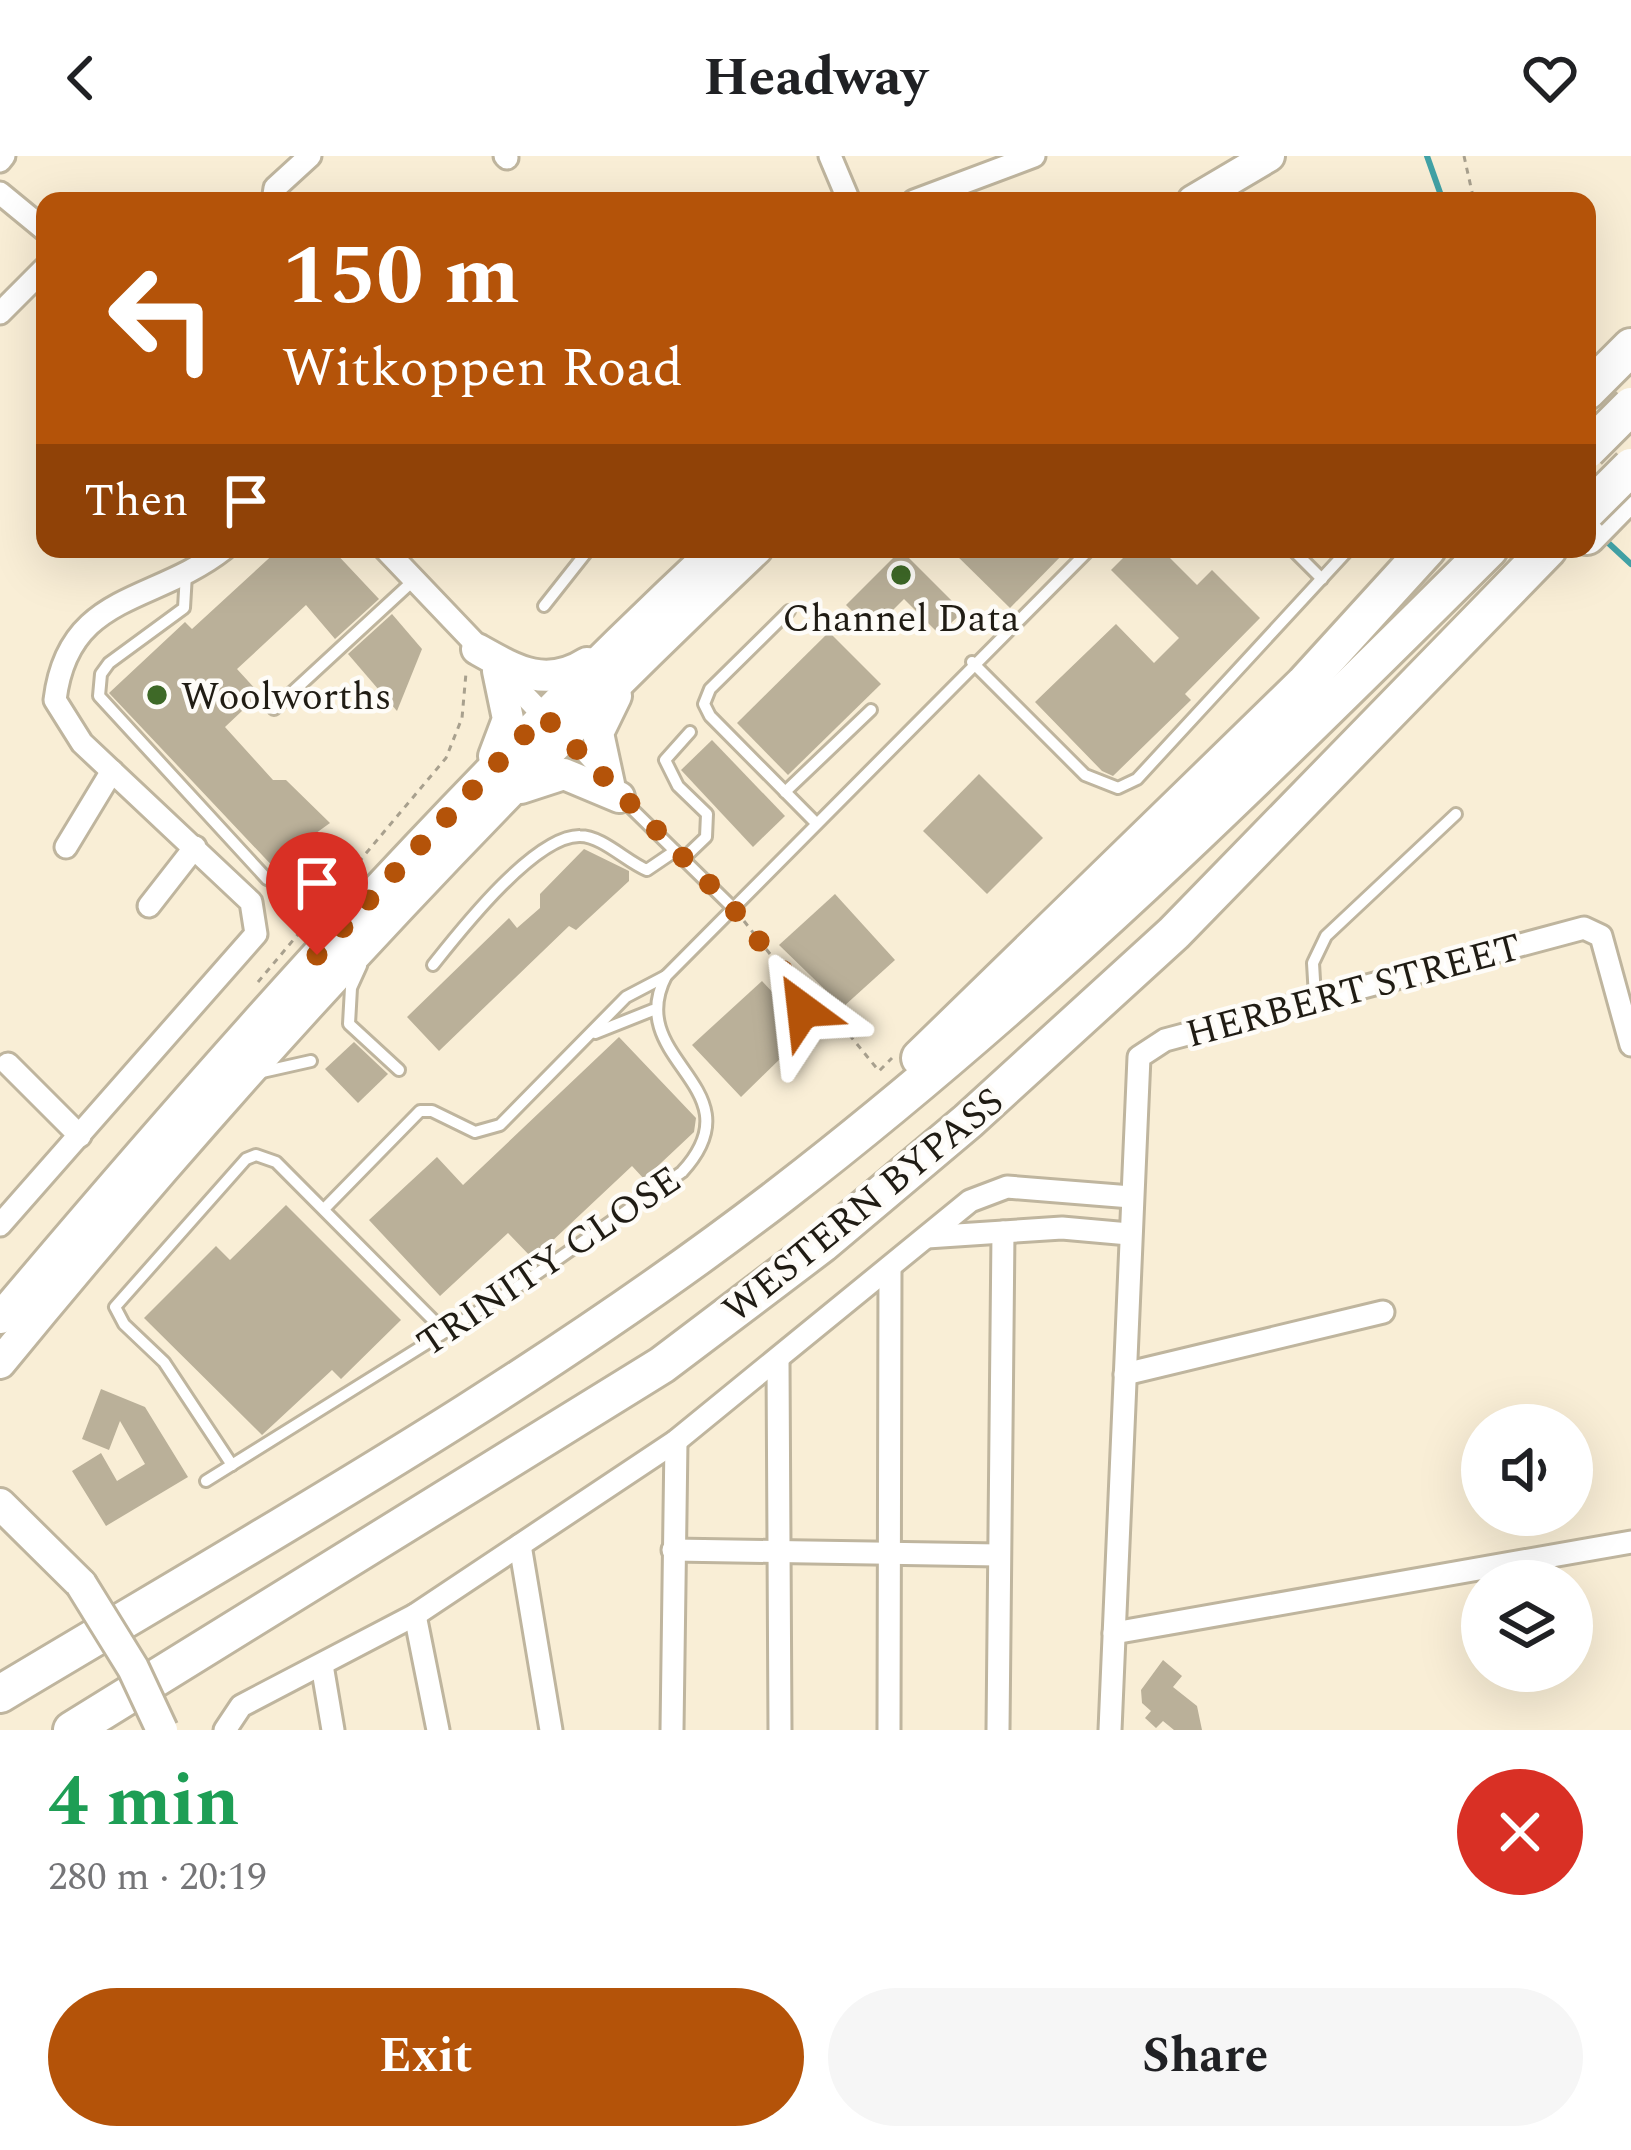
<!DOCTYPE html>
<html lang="en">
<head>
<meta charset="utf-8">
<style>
  body { margin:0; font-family:Spectral,serif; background:#f6f6f6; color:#202124; height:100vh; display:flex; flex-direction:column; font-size:45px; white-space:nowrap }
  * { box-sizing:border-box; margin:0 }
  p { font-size:39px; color:#757577 }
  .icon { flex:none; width:66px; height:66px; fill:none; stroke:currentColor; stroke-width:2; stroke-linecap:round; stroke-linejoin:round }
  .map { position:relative; height:1574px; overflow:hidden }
  .details { display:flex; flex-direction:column; background:#fff; flex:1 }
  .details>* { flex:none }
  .guide { position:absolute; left:36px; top:36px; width:1560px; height:366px; border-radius:24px; box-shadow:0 12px 48px #0002; background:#b45309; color:#fff; overflow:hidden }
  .tools { position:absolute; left:1461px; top:1248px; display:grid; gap:24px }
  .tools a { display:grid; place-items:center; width:132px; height:132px; border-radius:50%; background:#fff; box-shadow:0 12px 48px #0002; font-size:60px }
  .pin { position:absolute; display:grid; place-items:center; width:102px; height:102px; color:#fff; margin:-123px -51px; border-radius:50% 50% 50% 0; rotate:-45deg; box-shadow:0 0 12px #0007 }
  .pin .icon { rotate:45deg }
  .me { position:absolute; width:132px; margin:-66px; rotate:330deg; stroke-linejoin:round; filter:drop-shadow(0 0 9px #0008) }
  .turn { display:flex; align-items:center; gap:42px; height:252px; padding:0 48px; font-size:54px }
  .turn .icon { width:156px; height:156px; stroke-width:2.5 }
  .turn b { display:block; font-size:84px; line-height:102px }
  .then { display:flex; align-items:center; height:114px; padding:0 48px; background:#0003; gap:24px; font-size:45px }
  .round { display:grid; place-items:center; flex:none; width:126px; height:126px; border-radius:63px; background:#f6f6f6 }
  .head { display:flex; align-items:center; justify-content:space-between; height:204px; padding:0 48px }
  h1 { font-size:72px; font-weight:700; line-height:90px; color:#1e9e55 }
  .cta { display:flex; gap:24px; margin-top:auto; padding:24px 48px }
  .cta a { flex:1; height:138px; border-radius:72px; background:#b45309; color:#fff; font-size:48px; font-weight:700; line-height:138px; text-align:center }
  .cta a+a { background:#f6f6f6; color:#202124 }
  header { display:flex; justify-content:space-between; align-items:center; height:156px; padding:0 48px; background:#fff; font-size:54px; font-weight:700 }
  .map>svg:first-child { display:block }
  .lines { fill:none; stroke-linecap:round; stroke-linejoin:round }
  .stream { stroke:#42a2a6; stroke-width:6 }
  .building { fill:#bab099 }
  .lane-casing { stroke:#bfb59e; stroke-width:16 }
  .street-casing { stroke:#bfb59e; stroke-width:27 }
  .secondary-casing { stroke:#bfb59e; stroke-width:36 }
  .highway-casing { stroke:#bfb59e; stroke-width:42 }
  .path { stroke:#a8a08e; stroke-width:3; stroke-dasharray:6 6; stroke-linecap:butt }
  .lane { stroke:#fff; stroke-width:10 }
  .street { stroke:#fff; stroke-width:21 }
  .secondary { stroke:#fff; stroke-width:30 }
  .highway { stroke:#fff; stroke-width:36 }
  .secondary-bridge-casing { stroke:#bfb59e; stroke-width:36; stroke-linecap:butt }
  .highway-bridge-casing { stroke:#bfb59e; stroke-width:42; stroke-linecap:butt }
  .secondary-bridge { stroke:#fff; stroke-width:30 }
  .highway-bridge { stroke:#fff; stroke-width:36 }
  .route { stroke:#b45309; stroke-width:21; stroke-dasharray:0 37.8 }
  .poi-dot { fill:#3e6927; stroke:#fefcf8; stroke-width:4.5 }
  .labels { text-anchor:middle; stroke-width:9; stroke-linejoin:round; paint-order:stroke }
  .poi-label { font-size:39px; fill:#201c14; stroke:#fefcf8 }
  .street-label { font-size:39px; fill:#201c14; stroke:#fefcf8 }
</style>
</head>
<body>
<header><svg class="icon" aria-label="back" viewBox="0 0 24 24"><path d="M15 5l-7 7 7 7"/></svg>Headway<svg class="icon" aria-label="heart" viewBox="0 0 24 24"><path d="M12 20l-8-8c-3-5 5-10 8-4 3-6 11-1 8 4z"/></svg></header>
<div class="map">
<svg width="1631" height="1574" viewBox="0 0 1631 1574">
  <rect width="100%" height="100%" fill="#f9eed6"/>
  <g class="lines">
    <g class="stream">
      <polyline points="1427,0 1443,45"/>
      <polyline points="1603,382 1631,408"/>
    </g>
  </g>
  <g class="building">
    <polygon points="279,393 332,393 379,443 335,483 306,449 237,513 260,538 225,571 273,624 286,624 330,667 305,685 304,693 279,717 109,537 185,466 192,473"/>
    <polygon points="950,393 1068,393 1010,452"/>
    <polygon points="1132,393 1161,393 1197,429 1212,414 1260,462 1185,538 1191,544 1113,620 1102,615 1035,546 1116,468 1154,507 1179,482 1111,414"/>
    <polygon points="901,394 963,456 939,478 904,443 872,475 846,449"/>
    <polygon points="392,458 422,493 397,555 348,498"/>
    <polygon points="829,476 881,528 788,619 737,567"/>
    <polygon points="712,584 785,660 753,691 681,614"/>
    <polygon points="979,618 1043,682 987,738 923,675"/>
    <polygon points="584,693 629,715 629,725 576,774 569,770 439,895 407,861 509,762 517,772 540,752 540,738"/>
    <polygon points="835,738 895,804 843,851 779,789"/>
    <polygon points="762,825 816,883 792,907 785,898 741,941 692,889"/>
    <polygon points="619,881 696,962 694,976 644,1023 632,1010 533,1103 508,1077 440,1140 369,1064 437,1001 463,1029"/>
    <polygon points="354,886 388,918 358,947 325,913"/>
    <polygon points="286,1049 401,1164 341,1223 332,1214 262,1279 144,1162 216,1090 230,1104"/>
    <polygon points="101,1233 145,1251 188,1321 106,1370 72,1315 101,1297 117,1325 145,1308 120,1265 109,1294 82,1283"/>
    <polygon points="1163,1504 1182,1520 1173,1531 1197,1550 1202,1574 1174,1574 1163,1565 1156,1572 1145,1562 1151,1555 1142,1547 1141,1534"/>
  </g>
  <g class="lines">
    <defs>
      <g id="lane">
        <polyline points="1292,393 1322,423"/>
        <polyline points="186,418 184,452 109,507 101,518 99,540 267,723 283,730 299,722"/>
        <polyline points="544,450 589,393"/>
        <polyline points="789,455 710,533 704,548 710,560 815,666"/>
        <polyline points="972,506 1085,619 1118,632 1137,623 1349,393"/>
        <polyline points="274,553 414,424"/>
        <polyline points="566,582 598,617"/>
        <polyline points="785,636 871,554"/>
        <polyline points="623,644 731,750"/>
        <polyline points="683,703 706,681 707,658 678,630 665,604 690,576"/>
        <path d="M433,809C460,775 535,679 580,680C602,680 627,706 647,714L675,695"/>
        <polyline points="361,810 351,832 349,868 399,914"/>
        <polyline points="1315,841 1313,807 1326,780 1456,658"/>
        <polyline points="595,877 653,854"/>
        <polyline points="262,916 311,905"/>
        <polyline points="326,1051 420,955 432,955 475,976 500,969 626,841 666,820"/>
        <polyline points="232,1309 164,1206 124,1168 115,1151 246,1003 256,999 276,1006 445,1176"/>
        <path d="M206,1325L525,1126L682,1016C760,931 622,905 666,820L1090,393"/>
      </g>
      <g id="street">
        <polyline points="505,0 507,2"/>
        <polyline points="830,0 849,45"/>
        <polyline points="0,5 4,0"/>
        <polyline points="0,37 45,74"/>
        <polyline points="273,45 275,32 310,0"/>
        <polyline points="914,45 1034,0"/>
        <polyline points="0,157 45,112"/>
        <polyline points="385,393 551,567"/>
        <polyline points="66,691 112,615"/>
        <polyline points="149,750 195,691"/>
        <polyline points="8,908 80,980"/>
        <path d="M0,1069L256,778L251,746L82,587L55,544C68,436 154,448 224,393"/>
        <polyline points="927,1081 1062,1072 1129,1078"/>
        <polyline points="778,1205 780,1574"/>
        <polyline points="1125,1218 1383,1156"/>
        <polyline points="520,1389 551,1574"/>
        <polyline points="673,1394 999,1399"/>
        <polyline points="415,1459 438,1574"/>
        <polyline points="1114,1477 1631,1386"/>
        <polyline points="322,1509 333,1574"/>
        <polyline points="225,1574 241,1550 415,1459 676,1285 970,1045 1007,1031 1131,1041"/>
        <polyline points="672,1574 676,1285"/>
        <polyline points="889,1574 890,1111"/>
        <polyline points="998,1574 1003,1076"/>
        <polyline points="1110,1574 1139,901 1165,884 1584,772 1601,780 1631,889"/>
      </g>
      <g id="secondary">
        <polyline points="1193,45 1269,0"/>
        <path d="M477,493C516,515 546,533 587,507"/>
        <polyline points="494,600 508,563 498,515"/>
        <polyline points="609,628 598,577 616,540"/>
        <polyline points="521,632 564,618 619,641"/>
        <path d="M0,1162C226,894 459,633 716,393"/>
        <path d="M0,1207C236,919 486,649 757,393"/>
        <polyline points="0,1348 81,1428"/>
      </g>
      <g id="highway">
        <polyline points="1587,235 1631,191"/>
        <polyline points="1587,380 1631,335"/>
        <polyline points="920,902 1304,528 1427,393"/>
        <path d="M0,1538C265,1379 537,1227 782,1038C1036,842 1262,619 1489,393"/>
        <polyline points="72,1574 662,1209 822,1088 968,965 1174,777 1548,393"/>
      </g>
    </defs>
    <use href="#lane" class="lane-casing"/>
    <use href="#street" class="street-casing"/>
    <use href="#secondary" class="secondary-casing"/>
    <use href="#highway" class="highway-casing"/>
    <g class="path">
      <polyline points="1464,0 1474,45"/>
      <polyline points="744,765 796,831 803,854"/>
      <polyline points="258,826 446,602 462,562 466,517"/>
      <polyline points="796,831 834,860 879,915 892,902"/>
    </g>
    <use href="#lane" class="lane"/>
    <use href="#street" class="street"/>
    <use href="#secondary" class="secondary"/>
    <use href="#highway" class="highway"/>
    <defs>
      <polyline id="secondary-bridge" points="81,1428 133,1512 162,1574"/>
      <g id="highway-bridge">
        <polyline points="1587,294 1631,250"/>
        <polyline points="1587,355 1631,311"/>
      </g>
    </defs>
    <use href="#secondary-bridge" class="secondary-bridge-casing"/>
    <use href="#highway-bridge" class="highway-bridge-casing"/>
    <use href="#secondary-bridge" class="secondary-bridge"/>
    <use href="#highway-bridge" class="highway-bridge"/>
  </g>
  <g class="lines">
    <polyline class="route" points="317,799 543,559 731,750 796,831 803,854"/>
  </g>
  <g class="poi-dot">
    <circle cx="901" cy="419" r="12"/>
    <circle cx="157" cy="539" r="12"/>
  </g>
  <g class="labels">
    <g class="poi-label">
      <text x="901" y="475">Channel Data</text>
      <text x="181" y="553" text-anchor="start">Woolworths</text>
    </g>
    <g class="street-label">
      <text transform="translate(1353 833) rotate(-15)" y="14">HERBERT STREET</text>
      <text transform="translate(862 1048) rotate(-39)" y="14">WESTERN BYPASS</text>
      <text transform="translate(548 1104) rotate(-34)" y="14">TRINITY CLOSE</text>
    </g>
  </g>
</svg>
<div class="tools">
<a><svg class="icon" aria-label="sound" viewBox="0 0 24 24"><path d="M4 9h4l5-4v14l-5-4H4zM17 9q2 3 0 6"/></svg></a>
<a><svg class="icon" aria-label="layers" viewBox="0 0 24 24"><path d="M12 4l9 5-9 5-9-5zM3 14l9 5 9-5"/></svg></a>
</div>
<div class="pin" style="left:317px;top:799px;background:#d93025"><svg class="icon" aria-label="arrive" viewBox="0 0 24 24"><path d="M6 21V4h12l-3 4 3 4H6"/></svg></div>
<svg class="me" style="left:803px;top:854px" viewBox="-20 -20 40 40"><path d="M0-17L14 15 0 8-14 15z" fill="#b45309" stroke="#fff" stroke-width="4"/></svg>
<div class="guide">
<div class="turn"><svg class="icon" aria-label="left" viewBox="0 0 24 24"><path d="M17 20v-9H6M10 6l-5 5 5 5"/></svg><div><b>150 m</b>Witkoppen Road</div></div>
<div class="then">Then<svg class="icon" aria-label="arrive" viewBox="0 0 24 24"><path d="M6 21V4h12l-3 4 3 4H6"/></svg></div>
</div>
</div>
<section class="details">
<div class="head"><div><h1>4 min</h1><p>280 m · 20:19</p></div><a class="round" style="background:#d93025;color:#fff"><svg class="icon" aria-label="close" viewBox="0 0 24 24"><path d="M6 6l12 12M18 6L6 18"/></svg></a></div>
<div class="cta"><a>Exit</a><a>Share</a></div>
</section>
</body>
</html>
